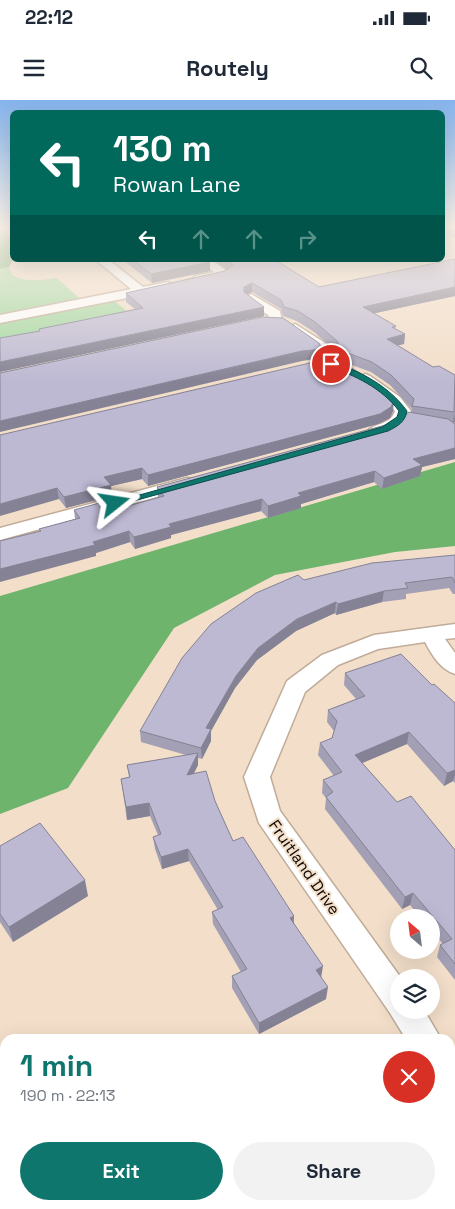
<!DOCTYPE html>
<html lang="en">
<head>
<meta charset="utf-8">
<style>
  body { margin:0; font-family:"Space Grotesk",sans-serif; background:#f2f2f3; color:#1f2937; height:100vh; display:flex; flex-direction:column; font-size:19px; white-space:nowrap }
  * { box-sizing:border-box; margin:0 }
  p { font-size:16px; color:#747a83 }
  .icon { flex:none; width:28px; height:28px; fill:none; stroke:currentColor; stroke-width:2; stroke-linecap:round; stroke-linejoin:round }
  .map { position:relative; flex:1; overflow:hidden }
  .drawer { position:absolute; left:0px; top:934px; width:455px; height:176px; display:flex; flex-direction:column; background:#fff; border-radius:15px 15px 0 0; box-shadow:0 5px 20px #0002 }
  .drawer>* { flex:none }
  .banner { position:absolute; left:10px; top:10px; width:435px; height:152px; border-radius:8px; box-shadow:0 5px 20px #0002; background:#00695c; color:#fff; overflow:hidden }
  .needle { width:32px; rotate:332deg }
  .controls { position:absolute; left:390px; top:809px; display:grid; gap:10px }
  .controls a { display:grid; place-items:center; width:50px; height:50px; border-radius:50%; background:#fff; box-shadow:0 5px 20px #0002; font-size:25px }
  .pin { position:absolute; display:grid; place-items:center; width:42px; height:42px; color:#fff; margin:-21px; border:2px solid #fff; border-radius:50%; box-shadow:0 1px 5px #0007 }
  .me { position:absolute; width:55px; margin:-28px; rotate:75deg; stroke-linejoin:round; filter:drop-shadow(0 0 4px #0008) }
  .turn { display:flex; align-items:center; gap:18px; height:105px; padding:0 20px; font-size:22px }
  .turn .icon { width:65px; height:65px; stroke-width:2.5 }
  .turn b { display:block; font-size:35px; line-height:42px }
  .lanes { display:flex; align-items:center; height:48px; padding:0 20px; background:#0003; justify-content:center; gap:25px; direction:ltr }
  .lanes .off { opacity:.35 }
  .round { display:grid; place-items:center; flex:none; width:52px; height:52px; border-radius:26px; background:#f2f2f3 }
  .headline { display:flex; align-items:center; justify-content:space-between; height:85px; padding:0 20px }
  h1 { font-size:30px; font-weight:600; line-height:38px; color:#0f766e }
  .action { display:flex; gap:10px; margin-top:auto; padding:10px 20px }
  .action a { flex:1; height:58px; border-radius:30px; background:#0f766e; color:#fff; font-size:20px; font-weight:600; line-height:58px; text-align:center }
  .action a+a { background:#f2f2f3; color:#1f2937 }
  .status { display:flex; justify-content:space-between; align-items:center; height:35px; padding:0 25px; background:#fff; direction:ltr }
  .status svg { height:14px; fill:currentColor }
  header { display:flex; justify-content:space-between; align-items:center; height:65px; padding:0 20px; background:#fff; font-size:22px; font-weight:600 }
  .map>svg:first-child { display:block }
  .green { fill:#a2d8a0 }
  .forest { fill:#6eb46d }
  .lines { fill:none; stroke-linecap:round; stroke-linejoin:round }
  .street-casing { stroke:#c0ac99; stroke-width:3 }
  .street { fill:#fff; fill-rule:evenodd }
  .wall { fill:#a39fb5 }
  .shaded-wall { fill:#848294 }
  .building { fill:#bdb9d3; stroke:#848294 }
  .route { fill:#0f766e; stroke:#0a4d48 }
  .labels { text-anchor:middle; stroke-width:4; stroke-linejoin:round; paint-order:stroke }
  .street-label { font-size:16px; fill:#110a04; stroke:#f2dec9 }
</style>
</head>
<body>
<div class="status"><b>22:12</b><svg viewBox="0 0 49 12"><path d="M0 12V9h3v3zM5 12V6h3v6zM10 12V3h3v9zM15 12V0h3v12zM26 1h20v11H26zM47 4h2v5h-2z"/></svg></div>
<header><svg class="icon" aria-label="menu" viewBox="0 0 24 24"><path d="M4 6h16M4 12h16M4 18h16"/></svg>Routely<svg class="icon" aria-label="search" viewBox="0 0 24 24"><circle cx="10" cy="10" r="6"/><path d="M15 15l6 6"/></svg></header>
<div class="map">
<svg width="455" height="1109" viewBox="0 0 455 1109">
  <rect width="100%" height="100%" fill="#f2dec9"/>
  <path class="green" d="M9,167L12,175C27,183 41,180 57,178L79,198L112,199L134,217L0,244V169Z"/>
  <g class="forest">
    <polygon points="0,126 12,139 13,160 9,167 0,169"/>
    <polygon points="455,362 455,446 395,452 275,475 174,528 68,688 0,714 0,496"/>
  </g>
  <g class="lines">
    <defs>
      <g id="street">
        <polygon points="96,160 109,160 143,187 168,182 174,186 168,190 0,223 0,215 131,189"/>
        <polygon points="198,160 212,160 231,174 225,178 195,182 193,179 195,176 214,172"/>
        <polygon points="251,194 280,211 282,221 280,224 270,224 268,215 246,201 245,198"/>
        <polygon points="295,224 330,246 339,258 336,267 326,267 325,258 320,252 290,231 288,228"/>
        <path d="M365,274L370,276L400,297L411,311C406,327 386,340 369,335L367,332C374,322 390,326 395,311L388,303L360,282L357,279Z"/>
        <polygon points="187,378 193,379 196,383 193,387 0,440 0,428"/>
        <path d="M455,524V538L445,539L455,553V574C440,569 432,555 425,542L378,549L338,565L305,592L270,677L280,711L401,878H399V910H424L441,939H406L390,913L259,723L244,677L287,581L322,555L374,535Z"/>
        <polygon points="450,957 455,959 455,998 450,996"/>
      </g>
    </defs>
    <use href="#street" class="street-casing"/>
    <use href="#street" class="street"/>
  </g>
  <g class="wall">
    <polygon points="442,126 455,126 455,138 442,133"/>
    <polygon points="455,159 455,196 374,213 396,226 395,229 405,234 404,244 398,245 433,267 455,275 455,322 453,323 455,324 455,359 422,367 420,376 382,389 374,382 301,404 301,408 268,418 261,411 171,435 171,438 135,449 130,442 96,453 96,456 40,432 39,429 75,419 74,410 128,406 158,398 157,387 393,323 411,313 412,309 390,285 371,272 341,261 336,251 314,232 297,221 283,216 281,209 252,192 247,195 264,216 39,231 39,229 135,209 126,202 126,193 225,171 227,170 215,160 275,160 319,187"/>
    <polygon points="123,160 207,160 210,162 210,171 152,183"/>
    <polygon points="393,311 390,318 378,324 148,386 142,379 111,386 112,396 66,408 59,399 0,335"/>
    <polygon points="455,455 455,494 453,494 449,488 406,494 406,499 382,502 336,515 335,513 296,531 257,560 235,588 211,631 211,641 202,659 198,658 198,665 194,673 215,701 233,741 294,816 294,823 321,878 326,899 259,934 232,888 232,876 241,872 213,824 212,812 218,810 189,761 162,769 155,749 153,737 158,735 150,716 127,720 121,679 129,677 127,665 186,655 141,642 140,631 304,480"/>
    <polygon points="345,573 432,585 455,603 455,683 453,681 444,686 407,644 362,663 397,702 455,750 455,880 437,857 440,845 443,844 431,830 431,818 421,818 410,805 402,809 325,709 326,698 322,693 323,680 334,676 318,655 320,643 332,638 334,631 327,622 328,610 356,599 344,585"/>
    <polygon points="0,746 88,796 13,842 0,822"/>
    <polygon points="385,1105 450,1105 455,1109 387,1109"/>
  </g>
  <g class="shaded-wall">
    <polygon points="210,162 210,171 152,183 151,174"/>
    <polygon points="252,183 252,192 244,196 244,187"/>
    <polygon points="455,187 455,196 362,216 363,207"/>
    <polygon points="264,207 264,216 0,272 0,262"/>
    <polygon points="405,234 404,244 386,248 387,239"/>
    <polygon points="322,249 321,258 302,261 0,332 0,321 302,251"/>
    <polygon points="394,301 393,311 390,318 378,324 148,386 148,375"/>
    <polygon points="454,312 455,322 453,323"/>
    <polygon points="455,348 455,359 422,367 420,376 382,389 384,378 413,359"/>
    <polygon points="142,368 142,379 111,386 112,396 66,408 64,397 104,377"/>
    <polygon points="375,371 374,382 301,404 301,408 268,418 268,406 298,393"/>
    <polygon points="57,388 59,399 0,416 0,404"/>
    <polygon points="262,399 261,411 171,435 171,438 135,449 134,437 169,424"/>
    <polygon points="129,431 130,442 96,453 96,456 0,482 0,469"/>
    <polygon points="384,491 382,502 336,515 338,504"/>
    <polygon points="336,502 335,513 296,531 257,560 235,588 211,631 211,641 202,659 201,648 206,628 236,576 258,548 297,519"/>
    <polygon points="409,632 407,644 353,667 355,655"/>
    <polygon points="198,653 198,665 187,687 187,675"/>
    <polygon points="455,670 455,675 453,681 444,686 447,673"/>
    <polygon points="149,703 150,716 127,720 126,707"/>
    <polygon points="188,749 189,761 162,769 161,757"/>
    <polygon points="85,780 88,796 13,842 9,827"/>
    <polygon points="413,793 410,805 402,809 405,797"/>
    <polygon points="294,816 293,828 290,818"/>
    <polygon points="323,866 321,878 316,870"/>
    <polygon points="328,887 326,899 259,934 259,923"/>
  </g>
  <g class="building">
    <polygon points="448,126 455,126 455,129"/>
    <polygon points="455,159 455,187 363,207 396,226 392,227 405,234 387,239 433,267 439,266 455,275 454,312 412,306 414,299 391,275 372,262 342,251 337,241 315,222 298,211 284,207 281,200 252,183 244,187 244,192 264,207 0,262 0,238 40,231 39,229 143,208 126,193 225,171 233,165 226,160 275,160 319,187"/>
    <polygon points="133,160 207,160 210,162 151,174"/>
    <polygon points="262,217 283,218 319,243 322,249 302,251 0,321 0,273"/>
    <polygon points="330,261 350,267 373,281 394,301 391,307 380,314 148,375 142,368 104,377 111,385 64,397 57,388 0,404 0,335 314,262"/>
    <polygon points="409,312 448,319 455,324 455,348 413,359 422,365 384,378 375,371 298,393 301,396 268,406 262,399 169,424 171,427 134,437 129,431 93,442 95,445 0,469 0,441 41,431 39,429 80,418 74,410 121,397 128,406 164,396 157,387 393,323"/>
    <polygon points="455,455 455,483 452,477 405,483 408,488 384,491 338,504 336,502 297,519 258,548 236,576 206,628 211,629 201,648 140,631 182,558 211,524 256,493 298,475 304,480 372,463"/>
    <polygon points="401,554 432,585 434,584 455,603 455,670 447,673 409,632 355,655 397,702 411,696 455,750 455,864 440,845 452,839 413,793 405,797 326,697 333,692 323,680 342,672 320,643 332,638 337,621 328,610 365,596 345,573"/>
    <polygon points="198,653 187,675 206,671 215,701 233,741 243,737 294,816 290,818 323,866 316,870 328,887 259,923 232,876 247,869 212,812 223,807 188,749 161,757 153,737 161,734 149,703 126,707 121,679 130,677 127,665"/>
    <polygon points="40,723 85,780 9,827 0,814 0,746"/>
    <polygon points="455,1048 455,1109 398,1109 395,1105 450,1105 450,1051"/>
  </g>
  <linearGradient id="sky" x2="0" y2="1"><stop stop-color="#85b4ed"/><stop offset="0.45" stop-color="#f9f0e7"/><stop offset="1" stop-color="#f9f0e7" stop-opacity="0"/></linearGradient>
  <rect width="455" height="282" fill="url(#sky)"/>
  <path class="route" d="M331,262C359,270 389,286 407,311C405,322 398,326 388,331L119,405L111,403L382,327L397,317L399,311C382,288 354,275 328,266L327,264Z"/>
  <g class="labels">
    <g class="street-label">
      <text transform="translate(305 767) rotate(55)" y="6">Fruitland Drive</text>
    </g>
  </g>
</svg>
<div class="controls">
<a><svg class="needle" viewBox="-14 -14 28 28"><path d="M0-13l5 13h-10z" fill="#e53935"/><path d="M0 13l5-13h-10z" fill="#747a83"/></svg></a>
<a><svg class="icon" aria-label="layers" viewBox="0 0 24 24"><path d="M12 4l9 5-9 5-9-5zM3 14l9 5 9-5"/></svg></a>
</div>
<div class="pin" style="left:331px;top:264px;background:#d93025"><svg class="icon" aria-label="arrive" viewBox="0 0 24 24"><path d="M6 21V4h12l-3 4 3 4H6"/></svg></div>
<svg class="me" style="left:115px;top:403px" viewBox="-20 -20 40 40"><path d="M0-17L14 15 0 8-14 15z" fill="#0f766e" stroke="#fff" stroke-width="4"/></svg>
<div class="banner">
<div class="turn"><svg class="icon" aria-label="left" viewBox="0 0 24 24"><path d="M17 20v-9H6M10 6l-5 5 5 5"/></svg><div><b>130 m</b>Rowan Lane</div></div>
<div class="lanes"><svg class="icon" aria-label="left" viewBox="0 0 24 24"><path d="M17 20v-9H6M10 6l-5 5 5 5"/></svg><svg class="icon off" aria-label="ahead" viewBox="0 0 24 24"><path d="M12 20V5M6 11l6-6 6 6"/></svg><svg class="icon off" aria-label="ahead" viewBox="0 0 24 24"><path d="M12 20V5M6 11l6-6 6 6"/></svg><svg class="icon off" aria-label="right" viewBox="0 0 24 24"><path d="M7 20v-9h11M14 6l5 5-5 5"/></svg></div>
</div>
<section class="drawer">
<div class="headline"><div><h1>1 min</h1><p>190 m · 22:13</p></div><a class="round" style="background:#d93025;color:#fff"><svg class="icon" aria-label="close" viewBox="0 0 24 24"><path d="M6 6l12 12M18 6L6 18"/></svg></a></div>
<div class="action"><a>Exit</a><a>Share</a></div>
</section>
</div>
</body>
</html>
